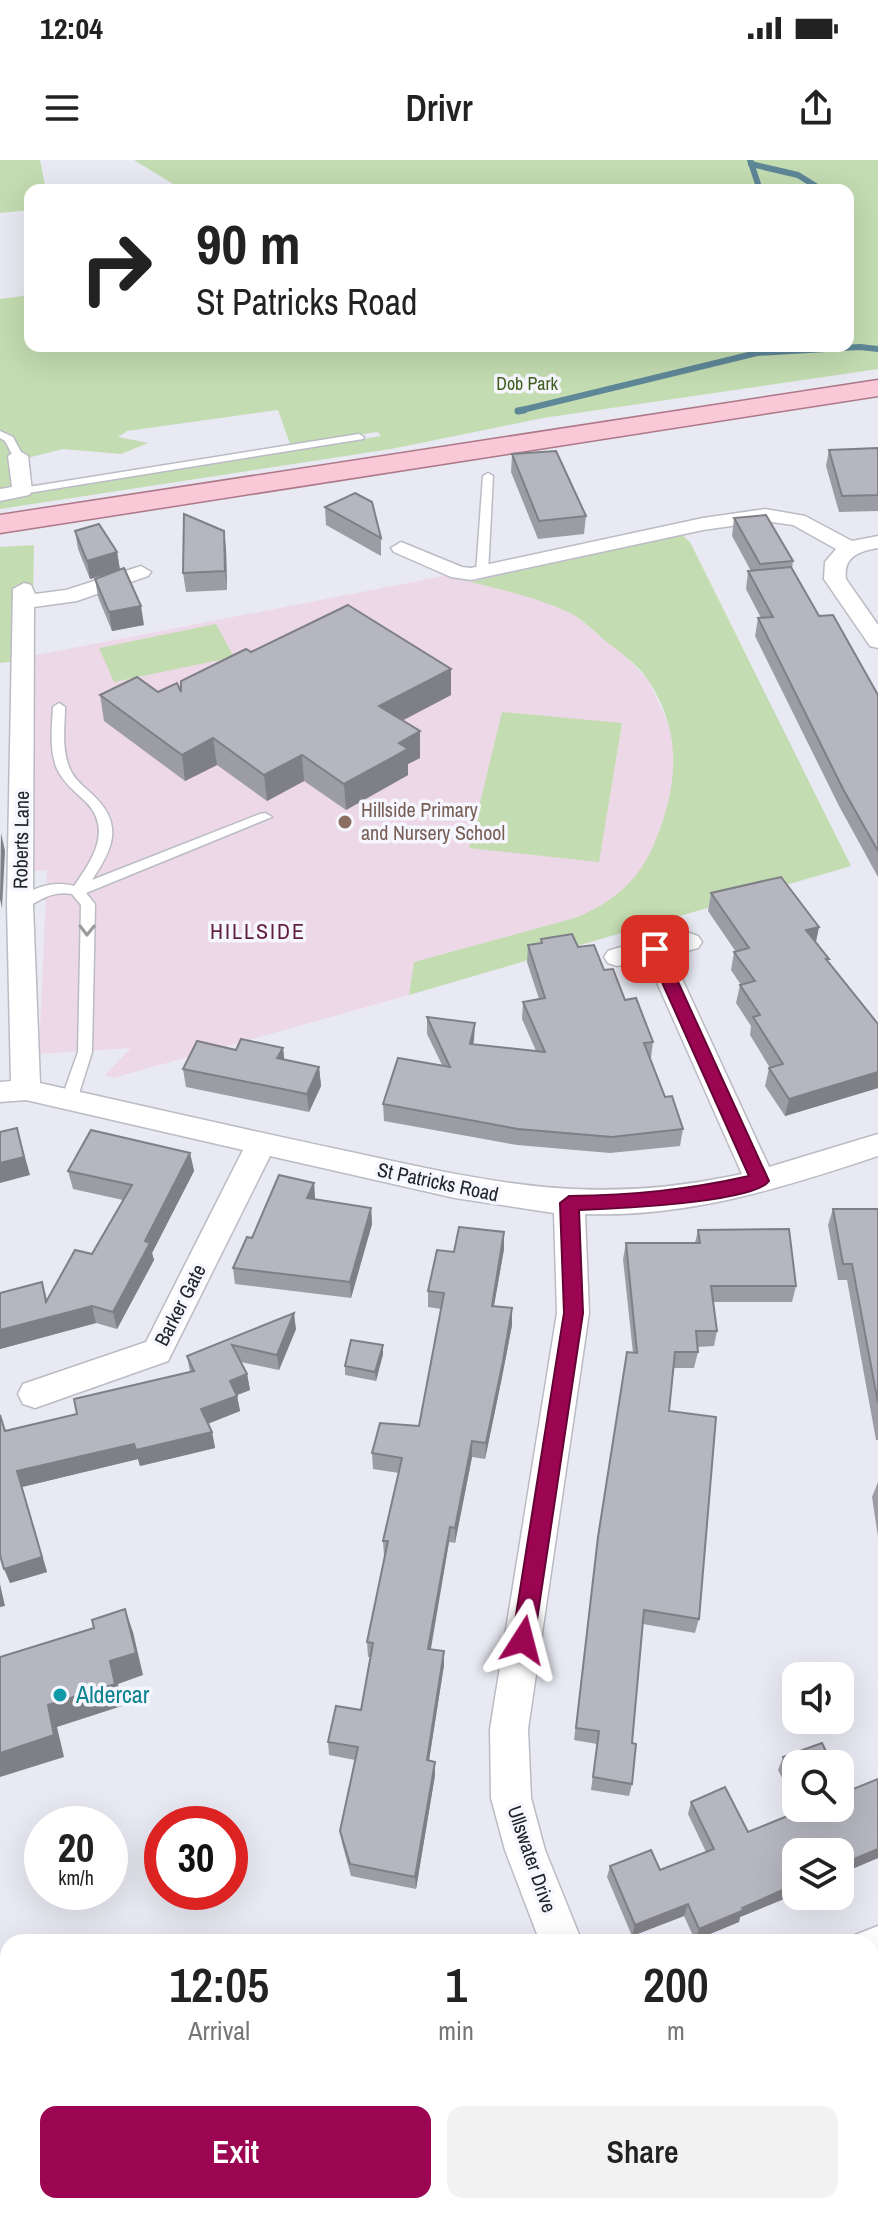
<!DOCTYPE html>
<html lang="en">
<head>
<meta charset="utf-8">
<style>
  body { margin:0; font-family:"Archivo Narrow",sans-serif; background:#f2f2f2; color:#222; height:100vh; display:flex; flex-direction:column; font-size:30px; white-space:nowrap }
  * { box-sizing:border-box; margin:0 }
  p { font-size:26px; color:#767676 }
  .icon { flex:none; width:44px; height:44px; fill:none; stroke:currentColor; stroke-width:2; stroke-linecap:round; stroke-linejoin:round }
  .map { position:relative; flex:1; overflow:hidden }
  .side { position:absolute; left:0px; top:1774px; width:878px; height:280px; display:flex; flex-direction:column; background:#fff; border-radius:24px 24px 0 0; box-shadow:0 8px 32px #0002 }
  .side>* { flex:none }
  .hud { position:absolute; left:24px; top:24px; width:830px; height:168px; border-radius:16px; box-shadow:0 8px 32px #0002; background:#fff; color:#222; overflow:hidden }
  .controls { position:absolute; left:782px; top:1502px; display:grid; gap:16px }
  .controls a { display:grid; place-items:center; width:72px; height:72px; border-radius:16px; background:#fff; box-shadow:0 8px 32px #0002; font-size:40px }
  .speed { position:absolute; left:24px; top:1646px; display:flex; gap:16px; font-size:40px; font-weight:700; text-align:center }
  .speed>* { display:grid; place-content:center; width:104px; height:104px; border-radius:50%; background:#fff; box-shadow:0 8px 32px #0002; line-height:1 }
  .speed small { font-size:20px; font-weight:400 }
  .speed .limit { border:12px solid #d22; background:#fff; color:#111 }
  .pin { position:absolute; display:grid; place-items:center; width:68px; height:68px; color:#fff; margin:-34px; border-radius:16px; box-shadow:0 4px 12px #0006 }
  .me { position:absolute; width:88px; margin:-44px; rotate:9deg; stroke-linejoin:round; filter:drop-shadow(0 0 6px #0008) }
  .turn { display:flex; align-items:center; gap:28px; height:168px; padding:0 40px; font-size:36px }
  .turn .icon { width:104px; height:104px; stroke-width:2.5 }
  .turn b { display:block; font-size:56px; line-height:68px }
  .eta { display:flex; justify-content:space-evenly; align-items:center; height:136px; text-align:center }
  .eta b { font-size:48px; font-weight:600; line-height:56px }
  .primary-button { display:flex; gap:16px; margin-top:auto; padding:16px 40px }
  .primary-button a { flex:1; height:92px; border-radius:16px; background:#9c0552; color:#fff; font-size:32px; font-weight:600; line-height:92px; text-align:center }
  .primary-button a+a { background:#f2f2f2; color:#222 }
  .status { display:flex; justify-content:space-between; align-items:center; height:56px; padding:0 40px; background:#fff; direction:ltr }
  .status svg { height:22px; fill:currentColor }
  header { display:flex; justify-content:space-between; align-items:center; height:104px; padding:0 40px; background:#fff; font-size:36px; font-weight:600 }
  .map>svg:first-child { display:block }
  .education { fill:#edd8e7 }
  .green { fill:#c4dcb1 }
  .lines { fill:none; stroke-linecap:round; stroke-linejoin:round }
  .stream-far1 { stroke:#5e8797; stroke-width:6 }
  .stream { stroke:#5e8797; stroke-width:7 }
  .lane-casing { stroke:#babbc4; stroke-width:3 }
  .street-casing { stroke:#babbc4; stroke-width:3 }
  .primary-casing { stroke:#ac7888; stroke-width:3 }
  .lane { fill:#fff; fill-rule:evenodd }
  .street { fill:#fff; fill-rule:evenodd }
  .primary { fill:#fac9d7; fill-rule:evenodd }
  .wall { fill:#9c9da4 }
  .shaded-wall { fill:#7f7f86 }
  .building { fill:#b5b6bf; stroke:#7f7f86; stroke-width:2 }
  .oneway { stroke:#9c9c9e }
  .route { fill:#9c0552; stroke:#650335; stroke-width:2 }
  .education-dot { fill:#8d6e63; stroke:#f5f6fe; stroke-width:3 }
  .culture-dot { fill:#0f9aa8; stroke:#f5f6fe; stroke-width:3 }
  .labels { text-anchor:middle; stroke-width:7; stroke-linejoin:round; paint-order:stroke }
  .far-park-label { font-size:18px; fill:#405f1f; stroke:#f5f6fe }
  .education-label { font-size:20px; fill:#785e54; stroke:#f5f6fe; text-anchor:start }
  .street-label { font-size:20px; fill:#232427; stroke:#f5f6fe }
  .neighbourhood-label { font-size:22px; letter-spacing:2px; fill:#621f39; stroke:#f5f6fe }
  .near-culture-label { font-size:24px; fill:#0d838f; stroke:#f5f6fe; text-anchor:start }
</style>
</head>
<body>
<div class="status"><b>12:04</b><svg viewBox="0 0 49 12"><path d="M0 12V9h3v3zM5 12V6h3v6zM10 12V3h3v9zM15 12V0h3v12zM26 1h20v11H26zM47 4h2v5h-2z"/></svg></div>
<header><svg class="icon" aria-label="menu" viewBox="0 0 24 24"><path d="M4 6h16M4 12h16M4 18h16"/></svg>Drivr<svg class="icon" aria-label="share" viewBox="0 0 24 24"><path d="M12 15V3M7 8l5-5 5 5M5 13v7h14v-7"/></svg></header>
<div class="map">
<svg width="878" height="2054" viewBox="0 0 878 2054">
  <rect width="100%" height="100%" fill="#e8e9f2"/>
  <polygon class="education" points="444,416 530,436 573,454 626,497 648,520 669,566 676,603 673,631 652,693 625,731 604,745 578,757 414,802 409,835 113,918 105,915 131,888 39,894 47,710 27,711 32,496"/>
  <g class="green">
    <polygon points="0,0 40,0 46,30 30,30 30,50 0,53"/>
    <polygon points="134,0 878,0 878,209 543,258 391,289 0,349 0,339 381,276 378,272 290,284 278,250 127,271 118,277 148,283 121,294 63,289 11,302 15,323 0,330 0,139 30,135 30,186 848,186 848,30 183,30"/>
    <path d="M682,375L690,382L851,706L409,835L414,802L578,757C627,735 647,710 663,660C679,611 678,565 648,520C638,504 618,491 603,479C593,470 582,459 570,453C538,438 504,430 470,422Z"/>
    <polygon points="34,385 32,500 0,503 0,387"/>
    <polygon points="216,464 234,497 114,522 99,488"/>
    <polygon points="502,552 622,563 599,702 469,688"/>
  </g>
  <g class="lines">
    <g class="stream-far1">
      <polyline points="750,0 760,30"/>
      <polyline points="751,4 798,15 822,30"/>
      <polyline points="758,188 757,193 860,187 878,189"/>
      <polyline points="518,251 757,193"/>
    </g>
    <polyline class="stream" points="518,251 524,250"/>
    <defs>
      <g id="lane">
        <polygon points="0,271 13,277 23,296 22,298 14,298 5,281 0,278"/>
        <polygon points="359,274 364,277 363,279 22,334 17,331 22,328"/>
        <polygon points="488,313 493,316 488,413 482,416 476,413 483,316"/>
        <path d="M59,543L65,547C65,567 61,590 70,609C75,621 86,628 95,637C124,666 112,690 92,720L260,654L265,653L272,657L86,733L95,744L92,892L77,940L69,946L61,940L78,892L81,745L72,734C49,730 40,742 20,750L13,745C28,728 52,720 74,726C92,700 113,670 86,642C75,632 64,623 57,609C49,590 52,567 53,547Z"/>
      </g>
      <g id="street">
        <polygon points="18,290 28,296 32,331 29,335 0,341 0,329 12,327 8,296"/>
        <path d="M765,349L805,356L852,381L878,376V388C859,391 843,397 846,419L878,465V488L870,486L824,419L825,402L836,389L793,365L765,361L703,370L471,420L451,417L394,392L391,388L401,382L462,407L471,408L703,358Z"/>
        <path d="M141,406L151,412L148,416L77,441L34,447L33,745L40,923C139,945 238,968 337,989C481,1020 584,1047 732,1016L742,1014L647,800L617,806L608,803L604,797L608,791L617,788L689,773L698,776L702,782L698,788L671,795L769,1007L878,974V996C783,1028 686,1058 585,1054L589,1153L528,1569L531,1638L545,1690L582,1782H540L505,1690L491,1638L490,1569L557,1153L554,1053L455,1038L270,996L168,1201L35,1248L23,1244L18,1234L23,1224L146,1182L243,990L26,940L0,942V922L11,921L7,745L13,429L24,423L31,425L35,434L66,430Z"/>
        <polygon points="878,1766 878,1808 870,1811 870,1782 853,1782 855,1775"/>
        <polygon points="275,2046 335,2046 331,2054 271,2054"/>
      </g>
      <polygon id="primary" points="878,220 878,236 0,373 0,355"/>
    </defs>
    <use href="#lane" class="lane-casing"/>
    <use href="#street" class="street-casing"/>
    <use href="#primary" class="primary-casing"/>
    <use href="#lane" class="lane"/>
    <use href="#street" class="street"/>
    <use href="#primary" class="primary"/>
  </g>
  <g class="wall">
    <polygon points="878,288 878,351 839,352 826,306 829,290"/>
    <polygon points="512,294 586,356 584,374 538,379 511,312"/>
    <polygon points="325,347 381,378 381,396 326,365"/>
    <polygon points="734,358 793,401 792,409 819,456 878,535 878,717 839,646 755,476 758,458 761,458 746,429 748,411 751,411 732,376"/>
    <polygon points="75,371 117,392 120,410 90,419 78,389"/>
    <polygon points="226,389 227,430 186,432 183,413"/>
    <polygon points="95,419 144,465 112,471 98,437"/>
    <polygon points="251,492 451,535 402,561 420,598 408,604 408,615 346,650 304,621 267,641 217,605 185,621 104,561 100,535 181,532"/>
    <polygon points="711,733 819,767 816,782 828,802 878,864 878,928 785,956 765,926 769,908 770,908 750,875 751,866 736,843 740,825 741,825 731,810 734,792 736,792 708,751"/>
    <polygon points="541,779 578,787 604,810 653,882 651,898 650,899 665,937 683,969 680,986 610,993 517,985 384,961 383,944 442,905 427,874 427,857 475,863 473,884 536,891 522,859 523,842 539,839 527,802 528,785 541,783"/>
    <polygon points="283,888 284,899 319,907 321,926 309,952 186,927 183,909 236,890"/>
    <polygon points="190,993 194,1011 152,1093 154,1100 117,1169 96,1163 0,1189 0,1133 47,1140 92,1094 123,1040 73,1029 68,1011"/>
    <polygon points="314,1023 315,1039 371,1048 372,1064 351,1138 235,1124 233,1108 252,1078"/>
    <polygon points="833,1049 878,1049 878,1280 876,1280 847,1120 838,1120 828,1065"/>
    <polygon points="698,1070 796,1126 792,1142 713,1142 717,1171 714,1186 697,1187 698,1192 694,1208 674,1208 669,1251 699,1459 695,1473 643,1464 632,1583 632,1624 629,1636 591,1630 597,1584 574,1580 596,1391 633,1193 623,1099 626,1083 695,1083"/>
    <polygon points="504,1089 494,1146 512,1148 512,1165 502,1217 485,1299 472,1297 455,1383 449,1382 431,1489 444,1505 429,1600 435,1615 416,1729 351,1716 342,1683 340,1671 355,1600 329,1595 328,1582 361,1550 371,1497 368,1497 367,1482 385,1396 384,1396 383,1381 399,1313 373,1309 372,1293 419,1266 441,1149 428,1147 428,1131 454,1092"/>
    <polygon points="296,1169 279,1210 241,1202 247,1214 250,1230 237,1235 240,1251 208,1264 212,1272 215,1288 140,1306 138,1299 22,1327 47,1412 10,1423 6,1270 77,1254 190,1212 187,1196"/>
    <polygon points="383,1185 383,1194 376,1221 345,1215 345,1206"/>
    <polygon points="878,1322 878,1377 872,1337"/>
    <polygon points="783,1597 796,1604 796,1645 778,1610"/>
    <polygon points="691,1642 748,1672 799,1651 798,1648 840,1648 878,1698 840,1714 840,1692 796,1692 796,1734 740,1757 739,1762 695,1780 684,1756 632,1776 607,1717 610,1706 660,1710 706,1692 688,1654"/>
  </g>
  <g class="shaded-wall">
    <polygon points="224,371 226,389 227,430 225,411"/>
    <polygon points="117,392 120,410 90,419 87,401"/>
    <polygon points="141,446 144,465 112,471 109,452"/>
    <polygon points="451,509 451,535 380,572 379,546"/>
    <polygon points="420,571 420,598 408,604 408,615 346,650 344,624 399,583"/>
    <polygon points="213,578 217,605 185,621 182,595"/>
    <polygon points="302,595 304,621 267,641 264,615"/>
    <polygon points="1,673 5,691 2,748 0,739"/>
    <polygon points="819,767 815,785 806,770"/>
    <polygon points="475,863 474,880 470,901 470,884"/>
    <polygon points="283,888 285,906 277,898"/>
    <polygon points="319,907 321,926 309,952 307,934"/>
    <polygon points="878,912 878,928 785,956 789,939"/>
    <polygon points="17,968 30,1015 0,1023 0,1003"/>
    <polygon points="190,993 194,1011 152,1093 154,1100 117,1169 113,1152 145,1081"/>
    <polygon points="314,1023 315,1039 307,1038"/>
    <polygon points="371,1048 372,1064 351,1138 350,1122"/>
    <polygon points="504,1072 504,1089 491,1162 492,1146"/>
    <polygon points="42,1122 47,1140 92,1146 96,1163 0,1189 0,1170"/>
    <polygon points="512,1148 512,1165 502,1217 485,1299 486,1283"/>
    <polygon points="294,1153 296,1169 279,1210 277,1195"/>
    <polygon points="383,1185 383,1194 376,1221 375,1212"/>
    <polygon points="247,1214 250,1230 232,1237 230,1221"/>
    <polygon points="237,1236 240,1251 204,1265 201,1249"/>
    <polygon points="212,1272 215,1288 140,1306 138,1299 22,1327 47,1412 10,1423 4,1409 17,1311 134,1284"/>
    <polygon points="472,1281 472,1297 455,1383 455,1368"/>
    <polygon points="450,1367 449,1382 428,1503 428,1489"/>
    <polygon points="0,1424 5,1446 0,1447"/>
    <polygon points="125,1449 133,1472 143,1515 118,1524 122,1546 57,1567 64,1597 0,1617 0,1593 48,1545 110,1501"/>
    <polygon points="444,1491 444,1505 427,1613 427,1600"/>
    <polygon points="435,1602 435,1615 416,1729 415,1717"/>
    <polygon points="878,1689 878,1698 840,1714 840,1705"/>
    <polygon points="796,1724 796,1734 740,1757 739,1762 695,1780 699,1769 742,1748"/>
    <polygon points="688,1744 684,1756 632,1776 635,1765"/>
    <polygon points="878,1979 878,1984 870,1988 870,1983"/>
    <polygon points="70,2046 102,2046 84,2054 52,2054"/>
    <polygon points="751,2046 761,2046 744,2054 735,2054"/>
  </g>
  <g class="building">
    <polygon points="878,288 878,335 842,336 829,290"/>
    <polygon points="556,291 586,356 539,361 512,294"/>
    <polygon points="355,333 372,342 381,378 325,347"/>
    <polygon points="184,354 224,371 225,411 183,413"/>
    <polygon points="766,355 793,401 760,404 734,358"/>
    <polygon points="99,364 117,392 87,401 75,371"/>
    <polygon points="791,407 819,456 833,455 878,535 878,691 843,629 758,458 773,457 748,411"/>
    <polygon points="124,408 141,446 109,452 95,419"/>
    <polygon points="348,445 451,509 379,546 420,571 399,583 408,589 344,624 302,595 264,615 213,578 182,595 100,535 137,517 158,532 177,523 181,532 181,521 246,489 251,492"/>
    <polygon points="781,717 819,767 806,770 829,799 826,799 878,864 878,912 789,939 769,908 783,904 753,857 760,855 740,825 755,821 734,792 749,788 711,733"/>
    <polygon points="572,774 578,787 594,785 604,810 613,809 625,840 636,838 653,882 644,883 665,937 672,936 683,969 612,977 518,969 383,944 398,898 450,907 427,857 475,863 470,884 545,892 523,842 545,838 528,785 542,783 541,779"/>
    <polygon points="241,879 283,888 277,898 319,907 307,934 183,909 197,881 236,890"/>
    <polygon points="17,968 24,997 0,1003 0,972"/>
    <polygon points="91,970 190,993 145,1081 150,1083 113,1152 92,1146 0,1170 0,1133 42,1122 46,1142 75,1090 92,1094 132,1025 68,1011"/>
    <polygon points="279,1015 314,1023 307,1038 371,1048 350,1122 233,1108 247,1077 252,1078"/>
    <polygon points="833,1049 878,1049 878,1243 852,1104 843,1104"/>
    <polygon points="459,1067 504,1072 492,1146 512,1148 503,1201 486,1283 472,1281 455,1368 450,1367 428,1489 444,1491 427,1600 435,1602 415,1717 350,1704 340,1671 358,1587 328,1582 336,1546 361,1550 373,1483 367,1482 388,1381 383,1381 402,1298 372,1293 380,1263 419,1266 444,1133 428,1131 437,1090 454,1092"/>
    <polygon points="789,1069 796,1126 711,1126 717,1171 696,1171 698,1192 675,1192 669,1251 716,1257 699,1459 644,1450 632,1583 636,1584 632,1624 593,1617 599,1571 576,1568 598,1377 627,1192 637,1193 626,1083 700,1083 698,1070"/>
    <polygon points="294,1153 277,1195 232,1185 247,1214 230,1221 237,1236 201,1249 212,1272 136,1290 134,1284 17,1311 42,1397 4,1409 0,1395 0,1255 5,1271 77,1254 74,1239 194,1211 187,1196"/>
    <polygon points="351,1180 383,1185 375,1212 345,1206"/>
    <polygon points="125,1449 136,1493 110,1501 115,1524 48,1545 54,1575 0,1593 0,1497 94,1468 92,1460"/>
    <polygon points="822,1583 832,1604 796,1604 796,1622 783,1597"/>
    <polygon points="878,1619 878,1689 840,1705 840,1692 796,1692 796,1724 742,1748 744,1750 699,1769 688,1744 635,1765 610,1706 651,1690 660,1710 714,1689 691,1642 725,1627 748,1672 807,1648 840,1648 840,1620 846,1632"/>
    <polygon points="878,1886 878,1979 870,1983 870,1890"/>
    <polygon points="8,1975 8,2046 78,2046 70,2049 70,2046 52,2054 0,2054 0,1979"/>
    <polygon points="517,2046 751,2046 735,2054 500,2054"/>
  </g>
  <defs><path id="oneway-chevron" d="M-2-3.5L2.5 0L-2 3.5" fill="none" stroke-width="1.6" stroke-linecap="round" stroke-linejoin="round" transform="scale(2)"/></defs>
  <use class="oneway" href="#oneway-chevron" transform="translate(87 770) rotate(91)"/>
  <path class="route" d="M655,784L663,789L769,1021C754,1043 610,1049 579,1050L583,1153L534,1480L531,1487L523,1490L515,1487L512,1480L564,1153L560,1043L569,1036C633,1035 687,1030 749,1016L647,789Z"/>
  <circle class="education-dot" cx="345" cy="662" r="8"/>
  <circle class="culture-dot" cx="60" cy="1535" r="8"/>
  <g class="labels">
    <g class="far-park-label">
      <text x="527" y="230">Dob Park</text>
    </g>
    <g class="education-label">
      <text x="361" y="657">Hillside Primary<tspan x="361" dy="23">and Nursery School</tspan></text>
    </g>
    <g class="street-label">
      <text transform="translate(21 680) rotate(-89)" y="7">Roberts Lane</text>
      <text transform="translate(438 1022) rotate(12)" y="7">St Patricks Road</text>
      <text transform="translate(180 1145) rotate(-63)" y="7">Barker Gate</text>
      <text transform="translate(532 1699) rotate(71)" y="7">Ullswater Drive</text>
    </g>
    <g class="neighbourhood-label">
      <text x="258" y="779">HILLSIDE</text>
    </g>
    <g class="near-culture-label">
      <text x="76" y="1543">Aldercar</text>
    </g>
  </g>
</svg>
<div class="controls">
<a><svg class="icon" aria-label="sound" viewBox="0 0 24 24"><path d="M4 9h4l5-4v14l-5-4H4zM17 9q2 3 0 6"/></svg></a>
<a><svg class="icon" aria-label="search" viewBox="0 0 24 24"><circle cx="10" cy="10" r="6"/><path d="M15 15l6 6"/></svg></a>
<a><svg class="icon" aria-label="layers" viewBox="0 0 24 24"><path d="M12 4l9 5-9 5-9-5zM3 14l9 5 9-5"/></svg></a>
</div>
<div class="speed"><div>20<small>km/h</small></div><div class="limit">30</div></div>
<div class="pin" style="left:655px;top:789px;background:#d93025"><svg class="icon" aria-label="arrive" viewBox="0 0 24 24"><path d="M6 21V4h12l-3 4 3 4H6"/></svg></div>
<svg class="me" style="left:523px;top:1480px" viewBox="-20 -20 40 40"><path d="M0-17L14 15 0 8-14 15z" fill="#9c0552" stroke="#fff" stroke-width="4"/></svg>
<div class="hud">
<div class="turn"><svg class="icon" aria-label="right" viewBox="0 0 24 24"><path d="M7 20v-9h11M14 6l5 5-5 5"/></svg><div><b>90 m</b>St Patricks Road</div></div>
</div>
<section class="side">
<div class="eta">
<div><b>12:05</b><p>Arrival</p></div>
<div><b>1</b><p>min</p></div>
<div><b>200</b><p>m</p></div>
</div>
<div class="primary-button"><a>Exit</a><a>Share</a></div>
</section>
</div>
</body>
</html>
